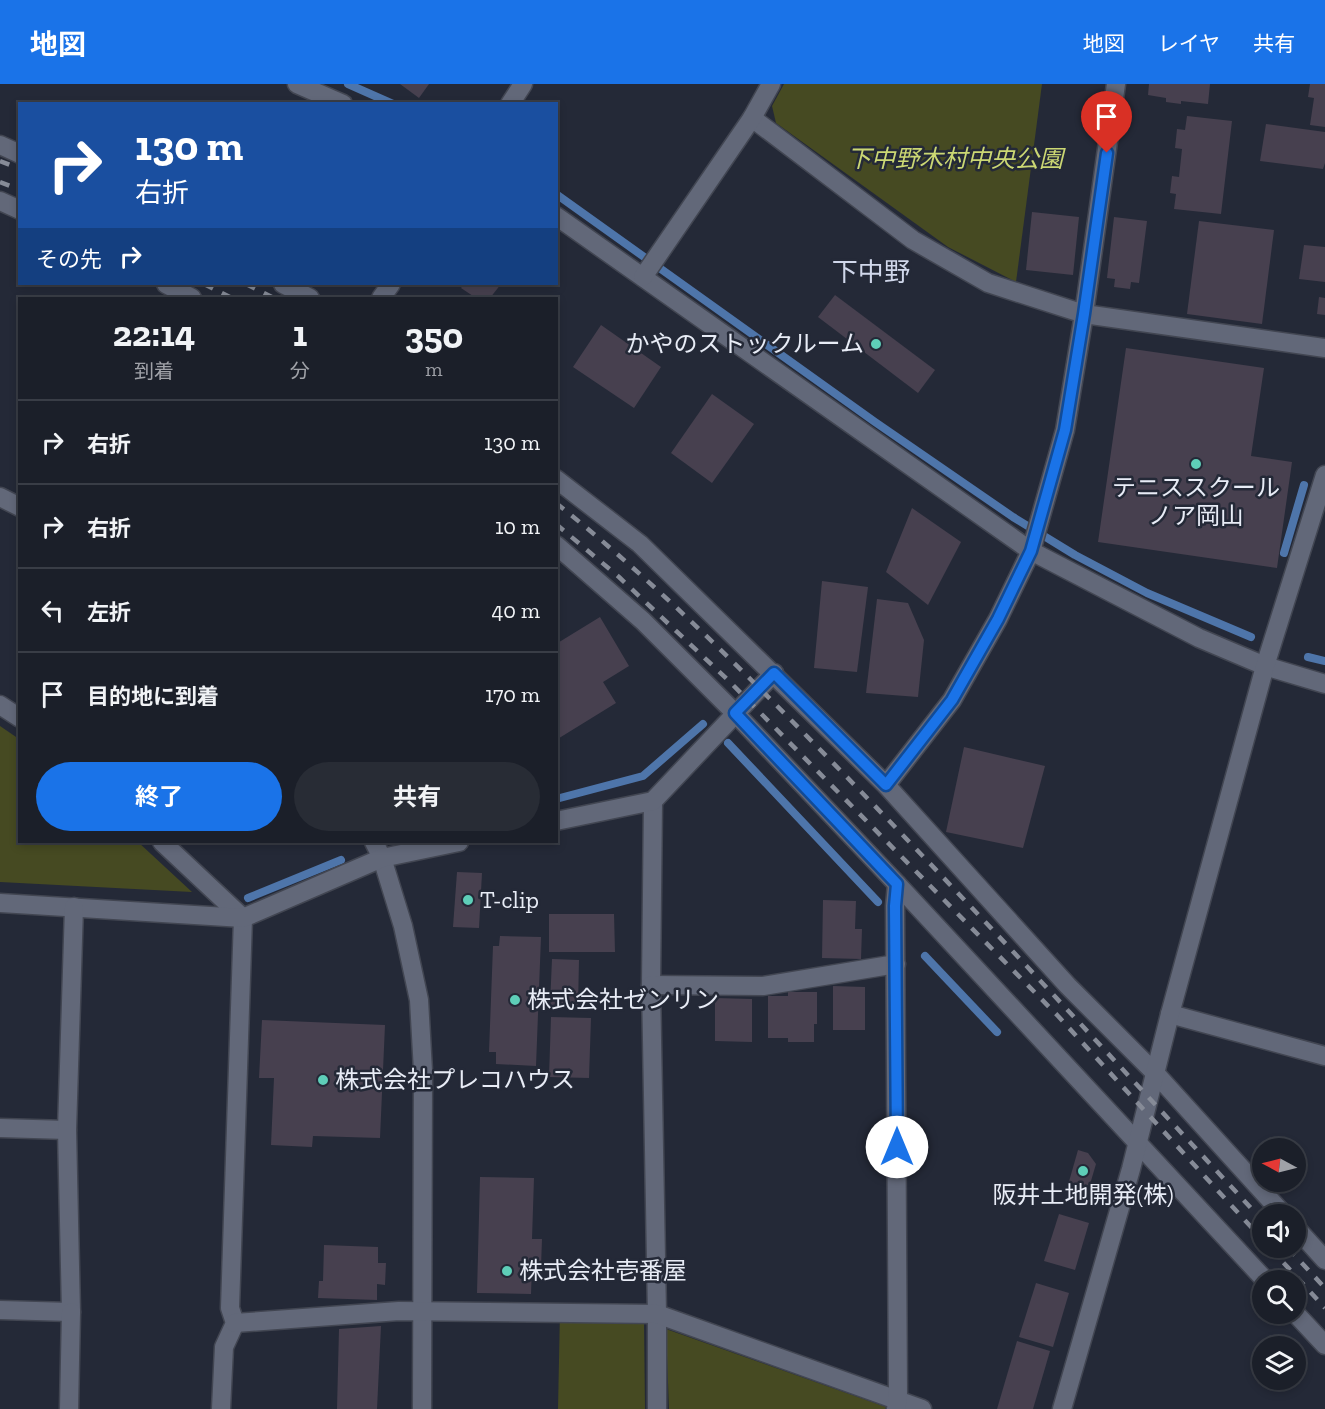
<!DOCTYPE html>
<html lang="ja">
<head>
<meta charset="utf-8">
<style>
  body { margin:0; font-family:"Zilla Slab","Noto Sans JP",serif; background:#282c35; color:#f1f3f6; height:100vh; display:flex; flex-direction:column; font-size:22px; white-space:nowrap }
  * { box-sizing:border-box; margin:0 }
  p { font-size:20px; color:#a0a2a8 }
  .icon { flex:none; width:33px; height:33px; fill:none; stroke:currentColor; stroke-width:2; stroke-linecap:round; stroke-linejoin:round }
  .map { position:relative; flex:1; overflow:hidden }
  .side { position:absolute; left:18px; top:213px; width:540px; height:546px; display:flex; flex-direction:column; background:#1b1f29; border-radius:0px; box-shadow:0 3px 9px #0003,0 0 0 2px #393d46 }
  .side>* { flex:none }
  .top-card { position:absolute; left:18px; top:18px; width:540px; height:183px; border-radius:0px; box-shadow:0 3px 9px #0003,0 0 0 2px #393d46; background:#1a4fa0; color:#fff; overflow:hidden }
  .needle { width:39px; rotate:277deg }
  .tools { position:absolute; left:1252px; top:1054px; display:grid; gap:12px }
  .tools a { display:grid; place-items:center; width:54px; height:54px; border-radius:50%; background:#1b1f29; box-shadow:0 3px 9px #0003,0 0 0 2px #393d46; font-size:30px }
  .pin { position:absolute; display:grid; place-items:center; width:51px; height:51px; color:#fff; margin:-62px -26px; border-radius:50% 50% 50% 0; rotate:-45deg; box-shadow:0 0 6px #0007 }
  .pin .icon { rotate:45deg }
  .me { position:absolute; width:66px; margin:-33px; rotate:0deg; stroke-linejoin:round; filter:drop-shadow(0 0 4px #0008) }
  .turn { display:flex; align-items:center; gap:21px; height:126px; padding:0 18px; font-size:27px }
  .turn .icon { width:78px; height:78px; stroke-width:2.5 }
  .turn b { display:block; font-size:42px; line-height:51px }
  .then { display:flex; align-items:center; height:57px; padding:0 18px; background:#0003; gap:12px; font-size:22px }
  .eta { display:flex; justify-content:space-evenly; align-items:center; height:102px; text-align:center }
  .eta b { font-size:36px; font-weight:700; line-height:42px }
  .action { display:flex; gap:12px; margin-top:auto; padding:12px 18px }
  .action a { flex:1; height:69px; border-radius:36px; background:#1a73e8; color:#fff; font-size:24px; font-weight:700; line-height:69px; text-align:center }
  .action a+a { background:#282c35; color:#f1f3f6 }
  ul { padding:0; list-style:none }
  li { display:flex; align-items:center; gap:18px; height:84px; padding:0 18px; border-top:2px solid #393d46 }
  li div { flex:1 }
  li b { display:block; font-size:22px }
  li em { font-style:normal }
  header { display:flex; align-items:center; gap:36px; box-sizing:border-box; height:84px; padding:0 30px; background:#1a73e8; color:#fff }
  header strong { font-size:28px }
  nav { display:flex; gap:33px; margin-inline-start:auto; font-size:21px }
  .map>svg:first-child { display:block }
  .green { fill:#464a22 }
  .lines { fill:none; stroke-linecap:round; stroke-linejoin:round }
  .stream { stroke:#4e75aa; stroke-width:8 }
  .building { fill:#47404f }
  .minor-casing { stroke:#424652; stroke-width:21 }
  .minor { stroke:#626879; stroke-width:18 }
  .rail { stroke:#868b97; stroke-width:4.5; stroke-dasharray:10 10; stroke-linecap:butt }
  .route-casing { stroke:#114b97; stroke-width:15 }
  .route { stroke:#1a73e8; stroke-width:10 }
  .poi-dot { fill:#5eceb8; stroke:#242937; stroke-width:2 }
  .labels { text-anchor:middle; stroke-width:5; stroke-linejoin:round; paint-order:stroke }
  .park-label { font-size:24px; font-style:italic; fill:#cbd773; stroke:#242937 }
  .poi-label { font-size:24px; fill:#e8ecf6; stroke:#242937; text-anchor:start }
  .neighbourhood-label { font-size:26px; fill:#d0d7ea; stroke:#242937 }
</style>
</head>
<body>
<header>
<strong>地図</strong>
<nav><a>地図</a><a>レイヤ</a><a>共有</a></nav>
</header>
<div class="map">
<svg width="1325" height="1325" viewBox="0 0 1325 1325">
  <rect width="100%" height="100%" fill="#242937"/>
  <g class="green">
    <polygon points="784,0 1042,0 1016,198 948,163 776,39 772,22"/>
    <polygon points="0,642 19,655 20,758 138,758 192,808 0,798"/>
    <polygon points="560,1227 644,1237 645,1325 558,1325"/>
    <polygon points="666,1245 886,1323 885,1325 669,1325"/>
  </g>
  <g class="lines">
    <g class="stream">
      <polyline points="348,0 393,20"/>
      <polyline points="556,110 875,338 1013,433 1075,471 1147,509 1251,553"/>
      <polyline points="1284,469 1304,401"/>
      <polyline points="1308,573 1325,577"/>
      <polyline points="728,659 878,818"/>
      <polyline points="556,715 643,692 703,640"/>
      <polyline points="248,814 341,776"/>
      <polyline points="925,872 997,948"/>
    </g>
  </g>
  <g class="building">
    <polygon points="400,0 429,0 419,14"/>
    <polygon points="1149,0 1210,0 1208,20 1181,17 1181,20 1166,18 1166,14 1148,11"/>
    <polygon points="1310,0 1325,0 1325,43 1310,41 1314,14 1308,13"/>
    <polygon points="1187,32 1232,37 1221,130 1174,125 1176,110 1170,109 1172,92 1179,93 1182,65 1175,64 1177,45 1185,46"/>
    <polygon points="1266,40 1325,48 1325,79 1323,85 1260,77"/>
    <polygon points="1032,128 1079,133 1073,191 1026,186"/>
    <polygon points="1114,133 1147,137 1139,199 1131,198 1130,205 1114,203 1115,195 1107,194"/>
    <polygon points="1199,137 1274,146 1262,240 1187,230"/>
    <polygon points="1304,161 1325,163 1325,198 1299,195"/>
    <polygon points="464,200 501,200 490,214 476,214 461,204"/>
    <polygon points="835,211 935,286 918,309 818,233"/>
    <polygon points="1319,213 1325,214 1325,231 1317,230"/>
    <polygon points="601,241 661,283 634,324 573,283"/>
    <polygon points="1126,264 1264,284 1251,372 1292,378 1277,484 1098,458"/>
    <polygon points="712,310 754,340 712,399 671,369"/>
    <polygon points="912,424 961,458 928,521 886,488"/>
    <polygon points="822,497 868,503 857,588 814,584"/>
    <polygon points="877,515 908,519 924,556 918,613 866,609"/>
    <polygon points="600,533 629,582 603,598 616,619 556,656 556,560"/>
    <polygon points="964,663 1045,682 1023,764 946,748"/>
    <polygon points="457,788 482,789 479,844 453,843"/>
    <polygon points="823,816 856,817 855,845 862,845 861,875 822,874"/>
    <polygon points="549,830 614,830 615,868 549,868"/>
    <polygon points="500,852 541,853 536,982 496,980 496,968 489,968 493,862 499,862"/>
    <polygon points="552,875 579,876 578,922 550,921"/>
    <polygon points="833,902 865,903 865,946 833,946"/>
    <polygon points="788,908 817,908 817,940 814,940 814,958 788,958 788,954 768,954 768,912 788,912"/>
    <polygon points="715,914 752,915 752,958 715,957"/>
    <polygon points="551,933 591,934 589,994 549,993"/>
    <polygon points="262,936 385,941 380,1054 313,1052 312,1063 271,1061 274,994 259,994"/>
    <polygon points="1078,1066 1088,1069 1096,1080 1088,1107 1068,1101"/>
    <polygon points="480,1093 534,1094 532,1155 542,1155 541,1183 532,1182 531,1210 477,1209"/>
    <polygon points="1059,1130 1089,1139 1075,1186 1044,1177"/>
    <polygon points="324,1161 378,1163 378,1179 386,1179 385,1201 377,1200 377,1216 318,1214 319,1197 323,1197"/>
    <polygon points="1036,1199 1069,1209 1053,1263 1019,1253"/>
    <polygon points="381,1242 377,1325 337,1325 339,1245"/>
    <polygon points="1017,1257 1050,1267 1033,1325 997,1325"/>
  </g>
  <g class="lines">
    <defs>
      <g id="minor">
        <polyline points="297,0 343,20"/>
        <polyline points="510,20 523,0"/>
        <polyline points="752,34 913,156 988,199 1084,230 1325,264"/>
        <polyline points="0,61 20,70"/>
        <polyline points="0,117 20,126"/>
        <polyline points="556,132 1031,467 1199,554 1265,582 1325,600"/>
        <polyline points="643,193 752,34 771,0"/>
        <polyline points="166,200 192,214"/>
        <polyline points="283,200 310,214"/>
        <polyline points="381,214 391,200"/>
        <polyline points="556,395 640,460 886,701 1068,902 1156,990 1284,1131"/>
        <polyline points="0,413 20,423"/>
        <polyline points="556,461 643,537 735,629 897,800 1266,1197"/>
        <polyline points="0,621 20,634"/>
        <polyline points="886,701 952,616 998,535 1031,467 1065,346 1084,230 1116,0"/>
        <polyline points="653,717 651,901 657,1230 657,1325"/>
        <polyline points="556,737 653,717 774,589"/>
        <polyline points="162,758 243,834 230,1224 235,1239 224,1263 221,1325"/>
        <polyline points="374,758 382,774 403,842 419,916 423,987 422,1325"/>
        <polyline points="0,819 243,834 382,774 459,758"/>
        <polyline points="651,901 763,902 896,880"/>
        <polyline points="1170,930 1325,972"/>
        <polyline points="0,1044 67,1046"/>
        <polyline points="1296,1144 1325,1176"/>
        <polyline points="0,1226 71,1228 67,1046 74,823"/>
        <polyline points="1296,1230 1325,1261"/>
        <polyline points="235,1239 399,1227 657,1230 922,1325"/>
        <polyline points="69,1325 71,1228"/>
        <polyline points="896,1325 898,1315 895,822 897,800"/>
        <polyline points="1062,1325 1131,1085 1170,930 1265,582 1325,391"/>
      </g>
    </defs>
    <use href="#minor" class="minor-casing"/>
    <use href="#minor" class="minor"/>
    <g class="rail">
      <polyline points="0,77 20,85"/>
      <polyline points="0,98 20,106"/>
      <polyline points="204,200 232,214"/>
      <polyline points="246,200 274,214"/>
      <path d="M556,419C658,500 749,593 840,686C984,834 1123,986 1263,1137"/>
      <polyline points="556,440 619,493 729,597 1058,932 1263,1156"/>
      <polyline points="1270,1164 1325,1224"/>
      <polyline points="1288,1164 1325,1204"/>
    </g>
  </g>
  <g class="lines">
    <defs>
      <polyline id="route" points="897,1063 895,822 897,800 735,629 774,589 886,701 952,616 998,535 1031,467 1065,346 1084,230 1107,69"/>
    </defs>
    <use href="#route" class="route-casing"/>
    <use href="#route" class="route"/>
  </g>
  <g class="poi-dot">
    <circle cx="876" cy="260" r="6"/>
    <circle cx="1196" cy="380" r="6"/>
    <circle cx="468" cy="816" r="6"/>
    <circle cx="515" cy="916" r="6"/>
    <circle cx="323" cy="996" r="6"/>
    <circle cx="1083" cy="1087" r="6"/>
    <circle cx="507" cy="1187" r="6"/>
  </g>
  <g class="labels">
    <g class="park-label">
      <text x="955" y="83">下中野木村中央公園</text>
    </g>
    <g class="poi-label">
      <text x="864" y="268" text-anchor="end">かやのストックルーム</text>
      <text x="1196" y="412" text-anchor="middle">テニススクール<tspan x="1196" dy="28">ノア岡山</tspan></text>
      <text x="480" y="824">T-clip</text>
      <text x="527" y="924">株式会社ゼンリン</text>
      <text x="335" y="1004">株式会社プレコハウス</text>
      <text x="1083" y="1119" text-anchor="middle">阪井土地開発(株)</text>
      <text x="519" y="1195">株式会社壱番屋</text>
    </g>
    <g class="neighbourhood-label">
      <text x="871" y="197">下中野</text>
    </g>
  </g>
</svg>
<div class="tools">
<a><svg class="needle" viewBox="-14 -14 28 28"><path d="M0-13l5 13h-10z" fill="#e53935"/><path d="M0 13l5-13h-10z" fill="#a0a2a8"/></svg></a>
<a><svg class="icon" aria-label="sound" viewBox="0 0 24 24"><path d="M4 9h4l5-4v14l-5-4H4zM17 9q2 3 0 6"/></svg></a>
<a><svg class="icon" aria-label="search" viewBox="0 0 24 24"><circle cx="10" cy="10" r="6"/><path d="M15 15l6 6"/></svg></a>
<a><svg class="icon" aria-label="layers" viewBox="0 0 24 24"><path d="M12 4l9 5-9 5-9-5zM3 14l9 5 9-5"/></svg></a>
</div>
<div class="pin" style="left:1107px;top:69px;background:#d93025"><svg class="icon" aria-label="arrive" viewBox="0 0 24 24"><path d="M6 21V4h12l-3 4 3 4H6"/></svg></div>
<svg class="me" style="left:897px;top:1063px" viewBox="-20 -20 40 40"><circle r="19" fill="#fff"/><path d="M0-13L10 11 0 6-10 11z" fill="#1a73e8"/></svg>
<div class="top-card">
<div class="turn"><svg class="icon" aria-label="right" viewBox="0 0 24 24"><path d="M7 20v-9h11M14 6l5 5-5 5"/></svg><div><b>130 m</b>右折</div></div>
<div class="then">その先<svg class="icon" aria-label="right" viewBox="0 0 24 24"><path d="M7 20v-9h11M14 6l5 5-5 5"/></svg></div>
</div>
<section class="side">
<div class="eta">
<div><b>22:14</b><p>到着</p></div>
<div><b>1</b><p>分</p></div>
<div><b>350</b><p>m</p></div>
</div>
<ul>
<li><svg class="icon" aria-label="right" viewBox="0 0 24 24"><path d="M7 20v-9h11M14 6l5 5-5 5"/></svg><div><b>右折</b></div><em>130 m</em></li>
<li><svg class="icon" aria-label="right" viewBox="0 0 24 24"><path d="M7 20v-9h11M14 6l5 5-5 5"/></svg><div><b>右折</b></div><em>10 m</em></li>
<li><svg class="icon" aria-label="left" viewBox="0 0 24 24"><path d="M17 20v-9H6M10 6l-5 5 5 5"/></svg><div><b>左折</b></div><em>40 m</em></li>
<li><svg class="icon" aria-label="arrive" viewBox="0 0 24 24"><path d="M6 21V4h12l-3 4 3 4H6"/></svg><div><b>目的地に到着</b></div><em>170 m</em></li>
</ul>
<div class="action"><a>終了</a><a>共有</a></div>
</section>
</div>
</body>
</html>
